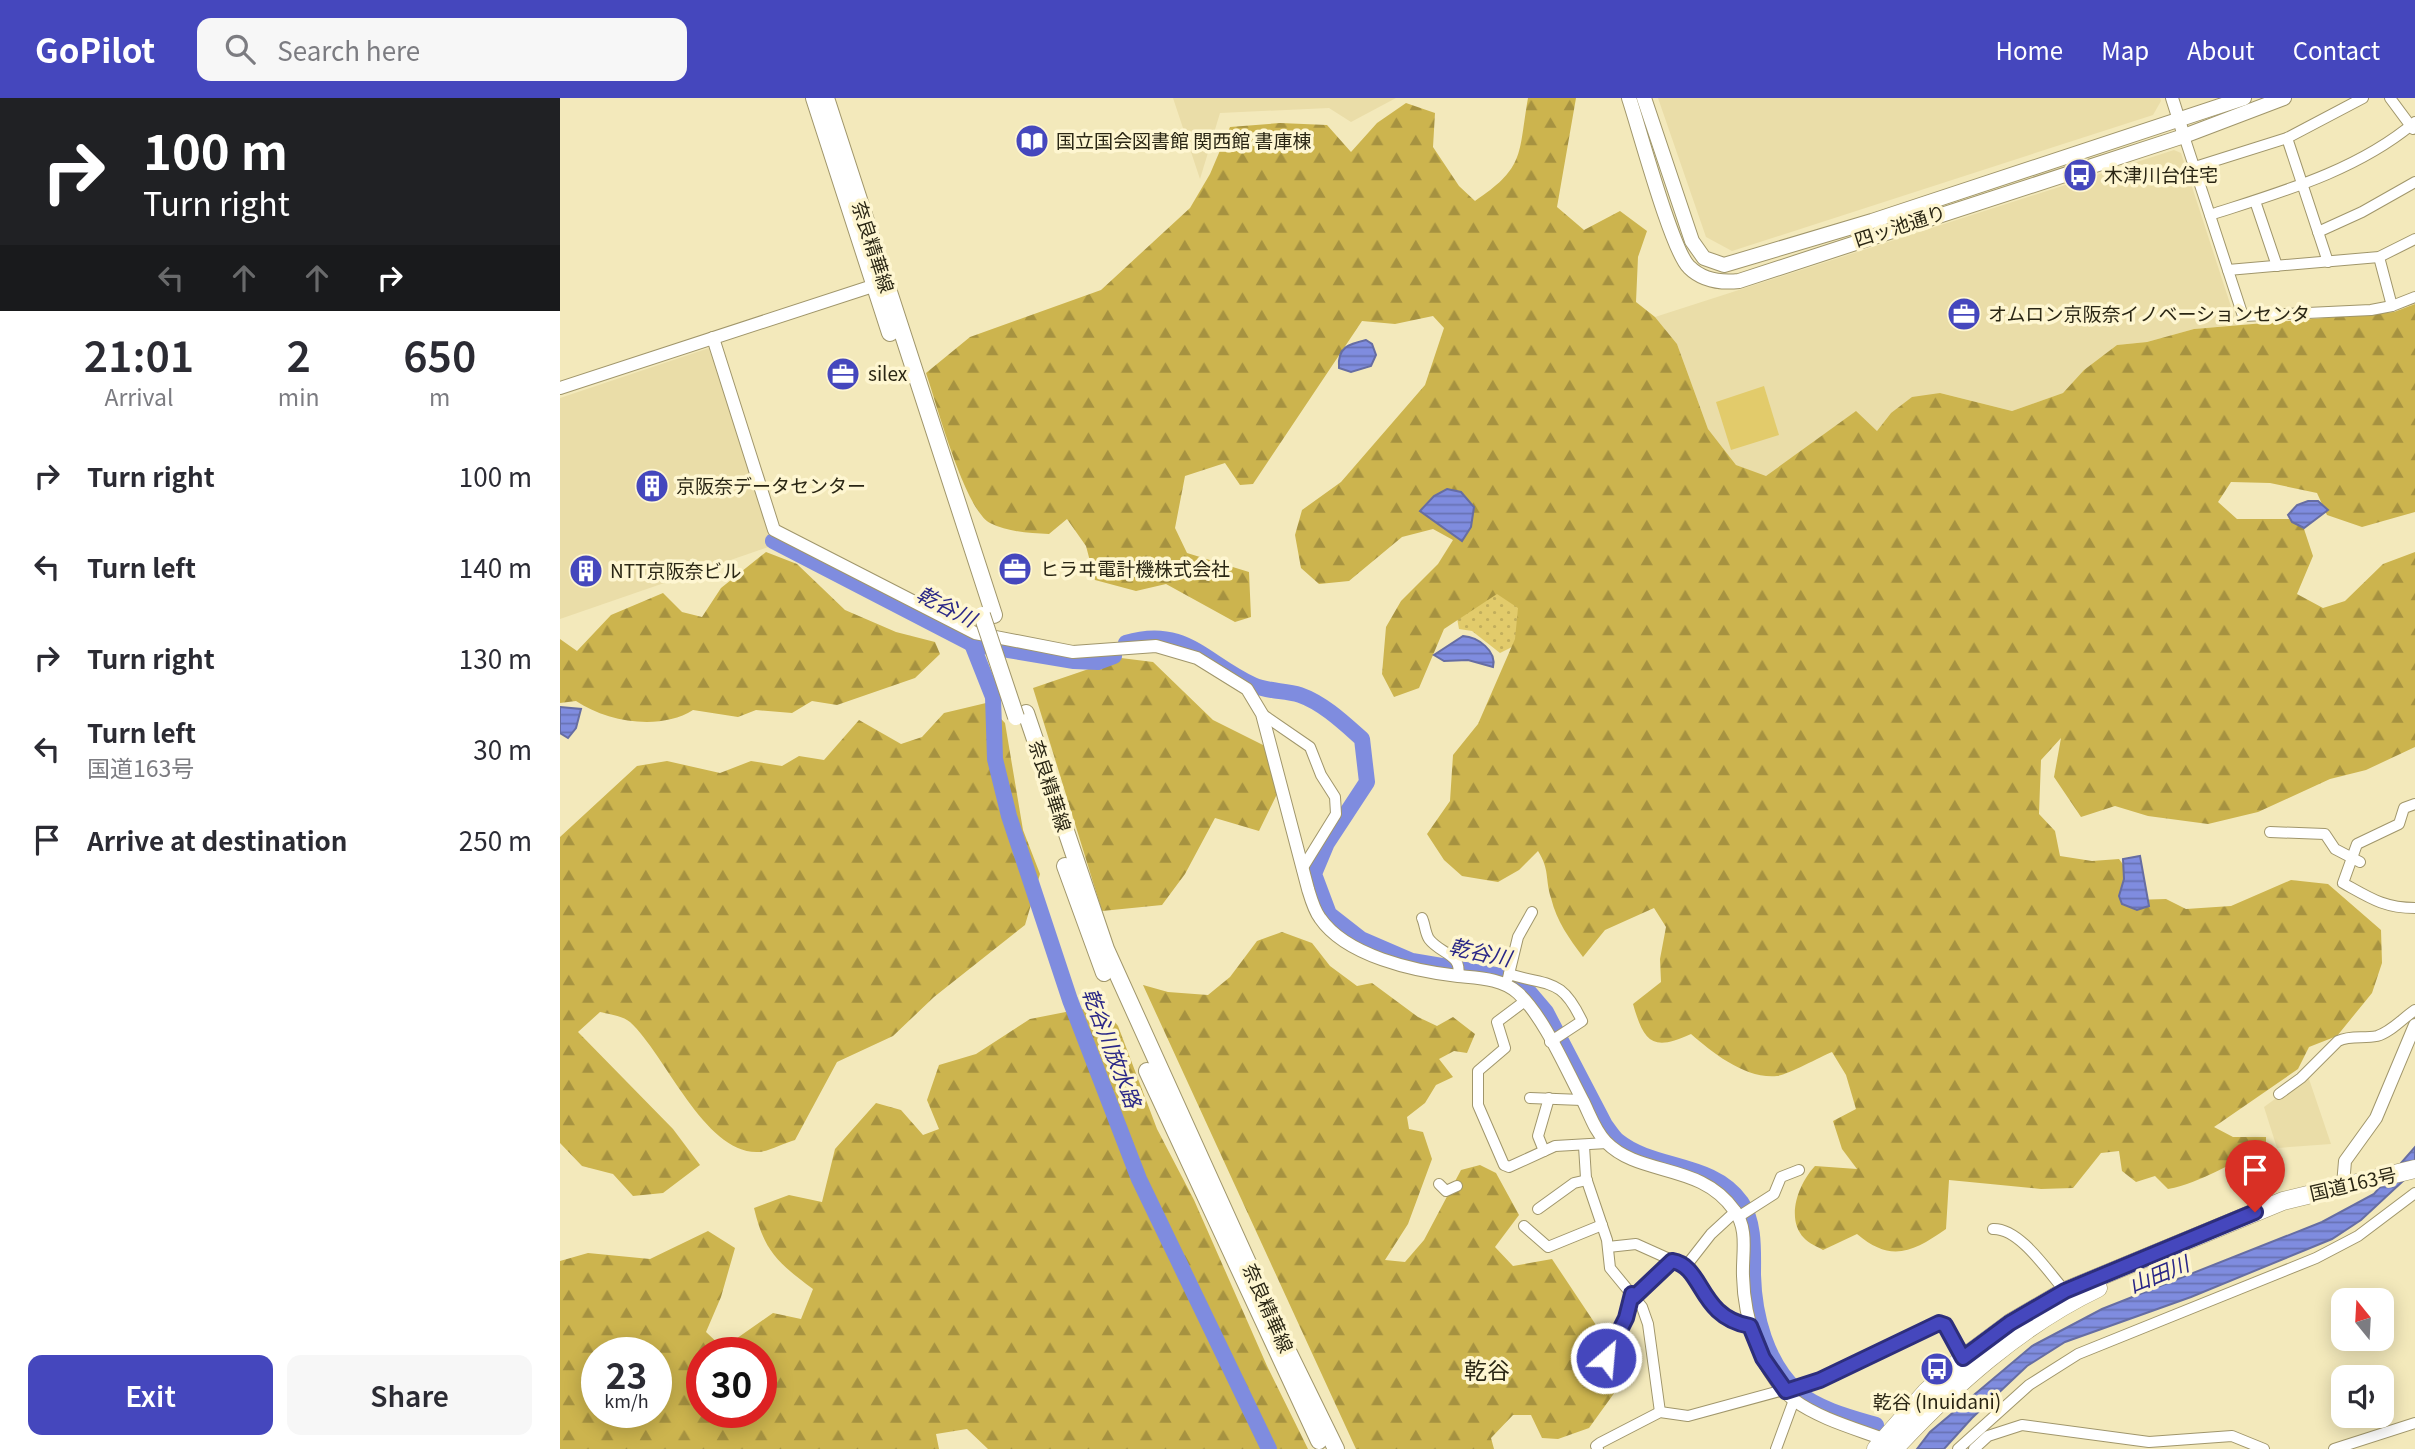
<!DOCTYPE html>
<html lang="en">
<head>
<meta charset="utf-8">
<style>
  body { margin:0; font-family:Georgia,"Noto Sans JP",serif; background:#f7f7f7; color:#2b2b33; height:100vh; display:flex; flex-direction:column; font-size:26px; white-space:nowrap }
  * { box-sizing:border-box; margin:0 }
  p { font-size:23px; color:#7c7c81 }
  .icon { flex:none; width:38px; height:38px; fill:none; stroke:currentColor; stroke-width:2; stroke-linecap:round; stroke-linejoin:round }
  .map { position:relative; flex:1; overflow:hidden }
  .details { display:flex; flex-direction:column; background:#fff; width:560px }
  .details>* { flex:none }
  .guide { background:#202124; color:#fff; overflow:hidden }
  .needle { width:46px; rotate:342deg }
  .buttons { position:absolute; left:1771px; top:1190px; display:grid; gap:14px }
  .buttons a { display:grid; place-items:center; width:63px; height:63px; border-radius:14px; background:#fff; box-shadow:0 4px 18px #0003; font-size:35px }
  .speed { position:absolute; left:21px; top:1239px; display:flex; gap:14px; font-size:35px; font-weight:700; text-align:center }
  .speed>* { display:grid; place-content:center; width:91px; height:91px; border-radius:50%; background:#fff; box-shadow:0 4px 18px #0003; line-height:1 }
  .speed small { font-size:18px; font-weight:400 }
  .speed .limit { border:10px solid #d22; background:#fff; color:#111 }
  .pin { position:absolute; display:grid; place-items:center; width:60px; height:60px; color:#fff; margin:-72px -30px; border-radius:50% 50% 50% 0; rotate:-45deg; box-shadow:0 0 7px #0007 }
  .pin .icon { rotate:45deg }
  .me { position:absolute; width:77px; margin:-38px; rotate:27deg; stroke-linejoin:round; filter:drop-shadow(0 0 5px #0008) }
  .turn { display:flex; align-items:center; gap:24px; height:147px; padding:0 28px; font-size:32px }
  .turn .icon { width:91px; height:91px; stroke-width:2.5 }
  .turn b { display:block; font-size:49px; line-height:60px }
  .lanes { display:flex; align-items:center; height:66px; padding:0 28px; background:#0003; justify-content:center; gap:35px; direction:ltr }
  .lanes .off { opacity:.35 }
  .eta { display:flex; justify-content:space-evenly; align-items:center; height:119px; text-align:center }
  .eta b { font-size:42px; font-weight:600; line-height:49px }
  .action { display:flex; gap:14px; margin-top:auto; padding:14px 28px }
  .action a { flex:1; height:80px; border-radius:14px; background:#4547bd; color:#fff; font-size:28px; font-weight:600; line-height:80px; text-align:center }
  .action a+a { background:#f7f7f7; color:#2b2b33 }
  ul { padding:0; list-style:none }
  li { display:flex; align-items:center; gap:21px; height:91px; padding:0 28px }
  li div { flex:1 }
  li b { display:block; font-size:26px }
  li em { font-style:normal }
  header { display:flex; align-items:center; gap:42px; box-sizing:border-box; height:98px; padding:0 35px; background:#4547bd; color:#fff }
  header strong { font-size:33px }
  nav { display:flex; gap:38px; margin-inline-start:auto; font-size:24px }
  .search { width:490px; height:63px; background:#f7f7f7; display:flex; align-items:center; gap:18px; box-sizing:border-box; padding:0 24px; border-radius:14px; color:#7c7c81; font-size:26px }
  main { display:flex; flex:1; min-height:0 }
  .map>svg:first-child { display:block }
  .built { fill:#eadda8 }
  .grass { fill:url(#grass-dots) }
  .forest { fill:url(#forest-firs); fill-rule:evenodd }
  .garden { fill:#e2cb6b }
  .water { fill:url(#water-rules); stroke:#666da2; stroke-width:2 }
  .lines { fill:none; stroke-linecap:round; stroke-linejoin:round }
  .river { stroke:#7f8cdf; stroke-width:16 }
  .minor-casing { stroke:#a0966b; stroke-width:12 }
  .tertiary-casing { stroke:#a0966b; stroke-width:14 }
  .secondary-casing { stroke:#a0966b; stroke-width:16 }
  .primary-casing { stroke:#a0966b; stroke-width:18 }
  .trunk-casing { stroke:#a0966b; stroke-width:19 }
  .minor { stroke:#fff; stroke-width:10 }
  .tertiary { stroke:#fff; stroke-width:12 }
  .secondary { stroke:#fff; stroke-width:14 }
  .primary { stroke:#fff; stroke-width:16 }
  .trunk { stroke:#fff; stroke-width:18 }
  .primary-bridge-casing { stroke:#a0966b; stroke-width:18; stroke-linecap:butt }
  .primary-bridge { stroke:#fff; stroke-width:16 }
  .route-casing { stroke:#2d2e7b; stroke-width:18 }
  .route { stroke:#4547bd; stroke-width:12 }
  .labels { text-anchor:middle; stroke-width:7; stroke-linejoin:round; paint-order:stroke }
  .poi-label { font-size:19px; fill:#2a2614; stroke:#fef6d1; text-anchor:start }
  .street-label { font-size:19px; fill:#2a2614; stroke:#fef6d1 }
  .water-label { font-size:21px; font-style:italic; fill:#2a2787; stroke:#fef6d1 }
  .quarter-label { font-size:23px; fill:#2a2614; stroke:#fef6d1 }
</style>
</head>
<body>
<header>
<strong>GoPilot</strong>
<div class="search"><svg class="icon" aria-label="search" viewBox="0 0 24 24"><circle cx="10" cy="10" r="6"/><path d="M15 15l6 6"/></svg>Search here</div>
<nav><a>Home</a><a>Map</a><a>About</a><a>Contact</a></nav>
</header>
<main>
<section class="details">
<div class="guide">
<div class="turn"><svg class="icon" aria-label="right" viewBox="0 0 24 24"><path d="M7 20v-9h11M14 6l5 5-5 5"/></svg><div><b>100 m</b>Turn right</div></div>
<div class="lanes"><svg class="icon off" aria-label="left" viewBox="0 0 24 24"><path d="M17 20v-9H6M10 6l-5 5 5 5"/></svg><svg class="icon off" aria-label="ahead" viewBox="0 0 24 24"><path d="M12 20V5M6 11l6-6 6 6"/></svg><svg class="icon off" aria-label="ahead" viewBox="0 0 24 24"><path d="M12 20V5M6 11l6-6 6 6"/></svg><svg class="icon" aria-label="right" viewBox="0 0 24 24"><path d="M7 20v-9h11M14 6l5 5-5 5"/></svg></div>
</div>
<div class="eta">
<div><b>21:01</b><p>Arrival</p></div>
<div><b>2</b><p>min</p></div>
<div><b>650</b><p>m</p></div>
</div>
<ul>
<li><svg class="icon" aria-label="right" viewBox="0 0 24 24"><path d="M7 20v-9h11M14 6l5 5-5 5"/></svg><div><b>Turn right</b></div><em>100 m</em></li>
<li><svg class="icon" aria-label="left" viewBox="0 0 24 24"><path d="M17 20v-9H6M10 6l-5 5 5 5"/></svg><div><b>Turn left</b></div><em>140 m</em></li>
<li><svg class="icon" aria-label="right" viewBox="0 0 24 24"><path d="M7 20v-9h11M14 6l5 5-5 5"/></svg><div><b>Turn right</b></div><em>130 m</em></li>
<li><svg class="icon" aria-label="left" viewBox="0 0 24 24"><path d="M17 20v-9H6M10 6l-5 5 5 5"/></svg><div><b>Turn left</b><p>国道163号</p></div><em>30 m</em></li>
<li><svg class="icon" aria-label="arrive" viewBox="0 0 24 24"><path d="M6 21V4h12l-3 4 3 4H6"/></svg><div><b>Arrive at destination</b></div><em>250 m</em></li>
</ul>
<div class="action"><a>Exit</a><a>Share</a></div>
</section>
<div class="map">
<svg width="1855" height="1351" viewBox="0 0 1855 1351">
  <defs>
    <pattern id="grass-dots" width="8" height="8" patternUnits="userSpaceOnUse" patternTransform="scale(1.75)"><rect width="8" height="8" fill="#e2cb6b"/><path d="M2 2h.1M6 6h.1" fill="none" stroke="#c2ae5c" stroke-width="1.8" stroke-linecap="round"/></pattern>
    <pattern id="forest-firs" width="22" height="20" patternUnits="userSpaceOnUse" patternTransform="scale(1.75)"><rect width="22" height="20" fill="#ccb44e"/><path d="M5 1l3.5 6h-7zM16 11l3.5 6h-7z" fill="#a69240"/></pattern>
    <pattern id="water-rules" width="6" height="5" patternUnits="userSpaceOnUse" patternTransform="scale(1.75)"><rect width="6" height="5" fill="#7f8cdf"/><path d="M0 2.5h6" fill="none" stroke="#6872b4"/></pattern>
  </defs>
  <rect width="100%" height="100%" fill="#f3e9bb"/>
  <g class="built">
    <polygon points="613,0 836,0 791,24 769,10 660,15 640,81"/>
    <polygon points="1098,0 1600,0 1601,3 1593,17 1172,153 1146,139"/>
    <polygon points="1614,52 1621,55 1677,227 1634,231 1587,244 1557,247 1524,272 1503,295 1452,313 1380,295 1331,315 1317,333 1295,314 1206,379 1176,367 1148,331 1117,246 1095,219"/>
    <polygon points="149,250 214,447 0,521 0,300"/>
    <polygon points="1745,979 1749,981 1771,1046 1717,1050 1704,1009"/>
  </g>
  <polygon class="grass" points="927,494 962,494 956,547 940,555 912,533 899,531 897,520"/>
  <g class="forest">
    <path d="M968,0H1016L997,109L1024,132L1060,113L1087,133L1078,159L1076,204L1095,219L1117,246L1148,331L1176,367L1206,378L1296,313L1317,333L1331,315L1352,299L1380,295L1452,313L1503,295L1524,272L1557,247L1587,244L1634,231L1834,214L1855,206V414L1802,429L1767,417L1757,395L1710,385L1671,384L1658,404L1677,421H1729L1744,431L1753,458L1737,496L1763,510L1785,503L1823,466L1855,454V649L1806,672L1770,681L1698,714L1648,726L1588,718L1555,708L1521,719L1494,679L1501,640L1481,662L1479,716L1495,733L1500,758L1532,763L1559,761L1570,776L1572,802L1606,801L1626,811L1671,808L1731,782L1768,786L1821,832L1822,865L1812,895L1777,938L1749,949L1738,971L1654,1029L1673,1039H1706V1053C1671,1062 1643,1085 1608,1091L1595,1078L1576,1084L1562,1073L1559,1053L1541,1055L1513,1090L1481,1091L1389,1082L1386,1131C1353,1154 1331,1165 1297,1136L1263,1152C1258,1149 1248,1145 1244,1140C1225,1120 1239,1085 1255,1068L1297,1071L1282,1051L1273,1023L1296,1011L1286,977L1272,954C1260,959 1227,977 1217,978C1185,981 1153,955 1131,936C1092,954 1084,944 1073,906L1101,884L1100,861L1106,829L1094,810L1045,832L1023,859C1009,840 997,824 991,800C985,781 990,772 978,753L959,772L938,784L902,778L884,762L867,736L890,703L893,657L918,626L955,541L958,510L937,496L884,531L859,590L834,599L822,576L826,529L841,503L878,466L893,442L873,431L842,439L789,483L759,486L741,470L735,437L742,412L781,384L865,287L884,230L873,218L835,226L802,223L693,386L680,387L665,365L625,378L615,430L627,455L689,474L691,519L675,524L606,486L576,493L535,482L526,448L507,421L489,436C469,435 448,434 430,425C405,412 376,304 366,275L410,239L541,192L630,110L650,76L670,29L720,25L767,27L791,54L817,25L846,5L875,15L873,49L899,88L915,103C966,69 958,56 968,0Z"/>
    <path d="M206,454L237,466L285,512L336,534L375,544L380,556L355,580L277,607L252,603L232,615L196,612L178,619L133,612C100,633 47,624 16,603L0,605V541L17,553L51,517L103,495L122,514L142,519L161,490Z"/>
    <polygon points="561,560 593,564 653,622 705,648 717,696 699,733 655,720 625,776 602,807 542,813 473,590"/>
    <path d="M426,605L445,625L463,732L480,776L465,827L374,899L333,938L277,964L235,1042C224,1045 210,1053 199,1054C145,1057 106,957 70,924C63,918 49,916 40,914L18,934L113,1031L140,1067L103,1095L73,1098L53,1076L22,1068L0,1045V739L77,668L107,663L160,675L191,663L222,668L239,658L264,662L299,622L341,646L362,639L384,615Z"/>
    <polygon points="722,834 752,845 770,868 797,888 812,885 858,919 877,928 893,919 915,936 907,955 894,953 879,961 893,979 876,987 865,1005 847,1019 849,1031 863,1034 872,1061 848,1126 825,1162 845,1164 864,1142 901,1072 920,1067 936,1075 959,1117 935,1149 953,1168 992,1161 1052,1251 1055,1294 1029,1330 998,1341 982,1340 971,1317 953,1317 931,1340 934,1351 796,1351 583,887 608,894 648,897 670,879 697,843"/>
    <path d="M521,911L548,915L558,928L597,1031L634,1102L707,1268L748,1351H428L407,1331L376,1336L379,1351H0V1163L28,1155L90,1161L148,1133L175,1150L161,1199L146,1234L163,1250L213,1215L241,1221L253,1191C218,1165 204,1153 194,1110L229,1097L262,1104L275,1051L316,1005L341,1012L363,1037L379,1031L367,1002L379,967L416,956L470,921ZM37,1255H96V1314H37ZM142,1255H201V1314H142Z"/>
  </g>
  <polygon class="garden" points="1204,288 1219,337 1171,352 1156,304"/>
  <g class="water">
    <path d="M806,242L812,246L816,257L811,268L791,274L779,270C777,249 789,246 806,242Z"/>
    <polygon points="887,391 901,394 914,409 911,429 902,443 860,413 874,398"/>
    <polygon points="1748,403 1758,403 1768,412 1744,430 1732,424 1728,417 1737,407"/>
    <path d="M903,538C918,539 937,553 933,569L908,562L884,563L874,557Z"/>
    <polygon points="0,609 21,611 16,630 8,640 0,635"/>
    <polygon points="1580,758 1589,808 1577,812 1562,806 1559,798 1564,781 1563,761"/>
    <polygon points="1855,1049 1855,1072 1801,1122 1772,1141 1631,1199 1505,1244 1467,1268 1412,1320 1384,1351 1357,1351 1370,1334 1472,1248 1542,1211 1762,1124 1814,1096"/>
  </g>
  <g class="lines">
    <g class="river">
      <polyline points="213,443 412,546 514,563 538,564 554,558"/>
      <path d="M566,545C624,527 645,565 693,587C708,594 725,592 740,597C763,605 784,625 802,641L807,684L767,745L754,776L769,816L801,841L852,863L947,879L969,894L986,914L1045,1027C1049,1032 1053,1039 1058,1043C1094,1072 1152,1063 1181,1104C1195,1125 1193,1153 1193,1177C1194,1217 1206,1265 1238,1294C1257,1311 1292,1320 1316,1327"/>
      <polyline points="412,546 433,599 435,661 449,718 510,902 579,1081 709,1351"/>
    </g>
    <defs>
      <g id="minor">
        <polyline points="1830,0 1853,31"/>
        <polyline points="1624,38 1683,218 1811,212 1832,208 1855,199"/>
        <polyline points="1727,40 1768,164"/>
        <polyline points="1635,69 1727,40 1803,0"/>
        <polyline points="1695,103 1717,168"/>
        <path d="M1650,117C1721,94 1797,73 1855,24"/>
        <polyline points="1758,134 1802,114 1855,84"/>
        <polyline points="1819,159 1832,208"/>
        <polyline points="1668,172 1819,159 1855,141"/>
        <polyline points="702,616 750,649 761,677 775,699 776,716 742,771"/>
        <path d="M1855,706L1844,710L1839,726L1797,746L1783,785C1810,800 1824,810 1855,810"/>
        <polyline points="1710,734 1765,736 1775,751 1800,764"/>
        <path d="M862,820C865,826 865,835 869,841C880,856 903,856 898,878"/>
        <path d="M949,876C990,889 1001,879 1022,923L990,944"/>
        <polyline points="948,880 958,839 972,814"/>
        <polyline points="965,903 937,924 945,950 918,973 918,1007 944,1067 949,1069 995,1048 1047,1045"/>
        <path d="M1719,996L1741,980L1778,943C1791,937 1804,941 1817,938C1831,934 1843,920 1855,912"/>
        <polyline points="970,1000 1022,1002"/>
        <polyline points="1024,1048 1026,1080 1047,1142 1050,1170 1082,1209 1088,1226 1100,1314"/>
        <polyline points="984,1053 978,1038 989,1000"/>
        <polyline points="879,1086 886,1093 897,1088"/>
        <polyline points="978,1111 1014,1085 1027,1082"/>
        <polyline points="1178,1119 1214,1096 1221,1079 1239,1072"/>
        <polyline points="964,1128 988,1149 1042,1127"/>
        <path d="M1433,1131C1460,1130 1488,1174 1505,1193"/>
        <polyline points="1048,1149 1076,1146 1125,1168 1160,1217 1190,1228"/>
        <polyline points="1126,1168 1151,1136 1176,1113"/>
        <polyline points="1074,1199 1112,1163"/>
        <polyline points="1046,1266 1046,1257 1066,1220 1072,1196"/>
        <polyline points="1038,1351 1036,1348 1040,1345 1100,1314 1128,1318 1260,1282 1379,1225 1385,1227 1403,1260"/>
        <polyline points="1216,1351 1234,1302"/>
        <polyline points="1398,1351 1469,1287 1518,1256 1756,1160 1798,1138 1855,1095"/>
        <polyline points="1414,1351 1428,1338 1462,1327 1589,1344 1672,1338 1704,1351"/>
        <polyline points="1774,1351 1855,1325"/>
      </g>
      <g id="tertiary">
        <polyline points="1612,0 1624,38"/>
        <path d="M153,240L214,432L415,535L513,554L596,548L637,560L687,591L702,616L748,791C751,801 754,812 760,820C786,858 854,873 898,878C917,880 942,880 958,895C984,919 1006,971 1023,1003C1030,1017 1035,1033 1046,1044C1080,1079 1140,1064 1174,1112C1189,1131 1182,1156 1183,1178C1184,1220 1200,1275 1234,1302C1261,1322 1301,1332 1331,1344"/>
        <polyline points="0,290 322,185"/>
        <polyline points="1783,1087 1785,1063 1816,1020 1855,927"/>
      </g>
      <g id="secondary">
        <path d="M1069,0C1079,30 1112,153 1129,169C1143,183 1161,185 1179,183L1624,38L1724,0"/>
        <polyline points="1084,0 1132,143 1144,160 1164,167 1312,123 1684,0"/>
      </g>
      <g id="primary">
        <polyline points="254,0 330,235"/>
        <polyline points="266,0 434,517"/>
        <polyline points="466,615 546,851 727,1251 776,1351"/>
        <polyline points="505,768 544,875"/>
        <polyline points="587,973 759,1343"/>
      </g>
      <g id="trunk">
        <polyline points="1316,1351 1366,1294 1403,1260 1450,1225 1505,1193 1723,1103 1855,1071"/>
        <path d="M1334,1351C1392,1289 1460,1227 1538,1190"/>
      </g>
    </defs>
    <use href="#minor" class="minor-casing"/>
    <use href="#tertiary" class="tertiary-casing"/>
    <use href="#secondary" class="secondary-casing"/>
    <use href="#primary" class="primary-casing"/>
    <use href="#trunk" class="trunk-casing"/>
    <use href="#minor" class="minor"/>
    <use href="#tertiary" class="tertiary"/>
    <use href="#secondary" class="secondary"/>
    <use href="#primary" class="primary"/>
    <use href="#trunk" class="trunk"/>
    <defs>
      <polyline id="primary-bridge" points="422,517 456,619"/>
    </defs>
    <use href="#primary-bridge" class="primary-bridge-casing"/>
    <use href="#primary-bridge" class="primary-bridge"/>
  </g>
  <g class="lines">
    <defs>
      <path id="route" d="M1046,1260L1066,1220L1072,1196L1074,1199L1112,1163C1144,1168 1138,1219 1190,1228L1203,1260L1226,1293L1260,1282L1379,1225L1385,1227L1403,1260L1450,1225L1505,1193L1695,1114"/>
    </defs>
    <use href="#route" class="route-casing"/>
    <use href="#route" class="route"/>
  </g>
  <defs>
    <symbol id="library-disc" viewBox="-11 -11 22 22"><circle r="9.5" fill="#4547bd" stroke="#fef6d1"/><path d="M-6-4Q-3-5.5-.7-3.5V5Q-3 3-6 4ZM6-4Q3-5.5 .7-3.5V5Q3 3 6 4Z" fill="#fff"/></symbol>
    <symbol id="bus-disc" viewBox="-11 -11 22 22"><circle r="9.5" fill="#4547bd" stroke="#fef6d1"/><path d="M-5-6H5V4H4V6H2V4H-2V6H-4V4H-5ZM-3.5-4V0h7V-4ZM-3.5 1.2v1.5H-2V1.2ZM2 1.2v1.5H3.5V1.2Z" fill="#fff"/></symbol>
    <symbol id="office-disc" viewBox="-11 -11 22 22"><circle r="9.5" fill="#4547bd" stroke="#fef6d1"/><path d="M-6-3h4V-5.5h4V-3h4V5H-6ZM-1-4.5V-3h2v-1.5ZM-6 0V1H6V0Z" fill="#fff"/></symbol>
    <symbol id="building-disc" viewBox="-11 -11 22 22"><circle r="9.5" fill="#4547bd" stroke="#fef6d1"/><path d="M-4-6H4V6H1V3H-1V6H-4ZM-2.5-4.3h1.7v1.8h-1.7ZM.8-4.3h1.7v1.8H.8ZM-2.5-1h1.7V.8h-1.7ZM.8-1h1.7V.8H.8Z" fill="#fff"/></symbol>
  </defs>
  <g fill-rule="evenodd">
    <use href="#library-disc" x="453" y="24" width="38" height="38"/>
    <use href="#bus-disc" x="1501" y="58" width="38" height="38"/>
    <use href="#office-disc" x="1385" y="197" width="38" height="38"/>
    <use href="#office-disc" x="264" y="257" width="38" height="38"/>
    <use href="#building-disc" x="73" y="369" width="38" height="38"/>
    <use href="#office-disc" x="436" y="452" width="38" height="38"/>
    <use href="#building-disc" x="7" y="454" width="38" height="38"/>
    <use href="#bus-disc" x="1358" y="1252" width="38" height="38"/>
  </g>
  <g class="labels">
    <g class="poi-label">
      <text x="496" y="50">国立国会図書館 関西館 書庫棟</text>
      <text x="1544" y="84">木津川台住宅</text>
      <text x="1428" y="223">オムロン京阪奈イノベーションセンタ</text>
      <text x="308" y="283">silex</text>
      <text x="116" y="395">京阪奈データセンター</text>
      <text x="480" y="478">ヒラヰ電計機株式会社</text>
      <text x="50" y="480">NTT京阪奈ビル</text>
      <text x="1377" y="1311" text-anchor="middle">乾谷 (Inuidani)</text>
    </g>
    <g class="street-label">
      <text transform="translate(1340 128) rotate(-18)" y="7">四ッ池通り</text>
      <text transform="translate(313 149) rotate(72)" y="7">奈良精華線</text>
      <text transform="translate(490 688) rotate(72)" y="7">奈良精華線</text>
      <text transform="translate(1793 1086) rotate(-13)" y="7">国道163号</text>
      <text transform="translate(708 1210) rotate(66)" y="7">奈良精華線</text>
    </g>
    <g class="water-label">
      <text transform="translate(386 509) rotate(27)" y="7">乾谷川</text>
      <text transform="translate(920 855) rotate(12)" y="7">乾谷川</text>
      <text transform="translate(551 950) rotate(69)" y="7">乾谷川放水路</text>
      <text transform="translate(1599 1177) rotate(-22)" y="7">山田川</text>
    </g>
    <g class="quarter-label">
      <text x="927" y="1281">乾谷</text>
    </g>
  </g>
</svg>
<div class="buttons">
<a><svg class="needle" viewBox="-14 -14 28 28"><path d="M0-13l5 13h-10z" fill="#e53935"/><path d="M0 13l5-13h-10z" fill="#7c7c81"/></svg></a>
<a><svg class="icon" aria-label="sound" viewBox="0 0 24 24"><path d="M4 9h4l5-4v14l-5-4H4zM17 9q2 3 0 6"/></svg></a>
</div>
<div class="speed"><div>23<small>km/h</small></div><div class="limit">30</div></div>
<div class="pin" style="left:1695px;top:1114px;background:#d93025"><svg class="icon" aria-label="arrive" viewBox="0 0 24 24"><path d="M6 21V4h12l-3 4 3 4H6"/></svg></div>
<svg class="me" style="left:1046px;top:1260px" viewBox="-20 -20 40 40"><circle r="17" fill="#4547bd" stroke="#fff" stroke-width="3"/><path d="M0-11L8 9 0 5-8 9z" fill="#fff"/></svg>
</div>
</main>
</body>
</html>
